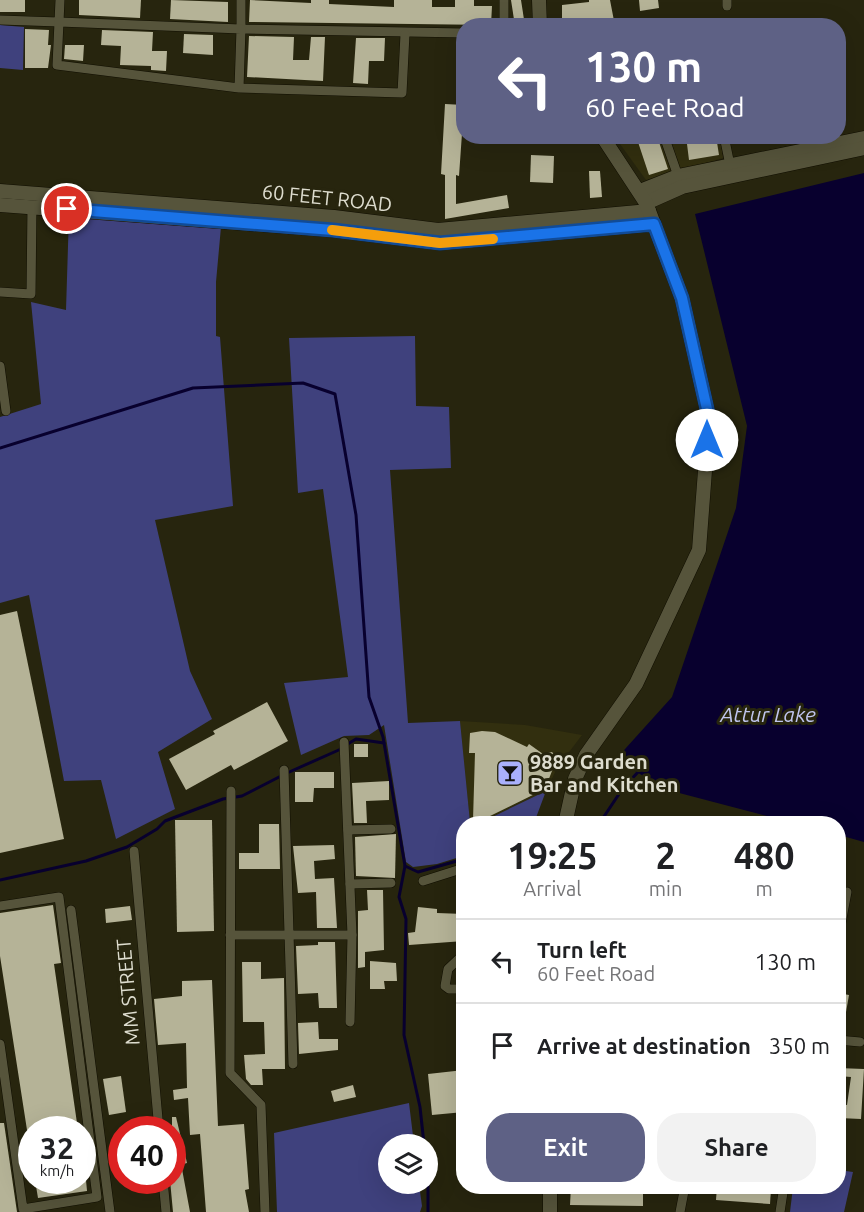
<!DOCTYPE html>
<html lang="en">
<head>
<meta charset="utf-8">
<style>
  body { margin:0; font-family:Ubuntu,sans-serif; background:#f2f2f2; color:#202124; height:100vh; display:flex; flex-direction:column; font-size:22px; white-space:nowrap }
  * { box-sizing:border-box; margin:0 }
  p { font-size:20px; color:#757577 }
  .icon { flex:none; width:33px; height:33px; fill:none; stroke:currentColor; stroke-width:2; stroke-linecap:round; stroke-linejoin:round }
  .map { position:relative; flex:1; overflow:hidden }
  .details { position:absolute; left:456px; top:816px; width:390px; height:378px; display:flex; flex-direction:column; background:#fff; border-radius:24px; box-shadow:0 6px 24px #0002 }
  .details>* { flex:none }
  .hud { position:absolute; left:456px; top:18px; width:390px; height:126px; border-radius:24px; box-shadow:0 6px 24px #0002; background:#5e6185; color:#fff; overflow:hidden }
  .fabs { position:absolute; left:378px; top:1134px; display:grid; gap:12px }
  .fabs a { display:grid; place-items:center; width:60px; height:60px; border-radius:50%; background:#fff; box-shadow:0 6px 24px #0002; font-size:30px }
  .speed { position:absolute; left:18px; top:1116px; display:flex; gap:12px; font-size:30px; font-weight:700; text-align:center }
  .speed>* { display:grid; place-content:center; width:78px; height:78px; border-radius:50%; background:#fff; box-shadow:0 6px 24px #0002; line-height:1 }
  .speed small { font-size:15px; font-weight:400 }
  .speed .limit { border:9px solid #d22; background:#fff; color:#111 }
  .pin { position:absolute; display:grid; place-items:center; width:51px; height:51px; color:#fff; margin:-26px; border:3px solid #fff; border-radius:50%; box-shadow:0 2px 6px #0007 }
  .me { position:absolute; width:66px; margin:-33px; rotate:0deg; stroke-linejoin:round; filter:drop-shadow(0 0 4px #0008) }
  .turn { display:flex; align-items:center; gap:21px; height:126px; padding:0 30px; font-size:27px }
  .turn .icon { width:78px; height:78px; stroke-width:2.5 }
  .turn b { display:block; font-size:42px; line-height:51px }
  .eta { display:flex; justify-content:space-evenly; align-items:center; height:102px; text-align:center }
  .eta b { font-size:36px; font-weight:700; line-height:42px }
  .button { display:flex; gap:12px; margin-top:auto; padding:12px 30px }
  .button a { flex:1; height:69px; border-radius:24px; background:#5e6185; color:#fff; font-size:24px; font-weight:700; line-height:69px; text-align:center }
  .button a+a { background:#f2f2f2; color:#202124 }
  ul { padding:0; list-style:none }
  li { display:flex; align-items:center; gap:18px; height:84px; padding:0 30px; border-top:2px solid #e0e0e0 }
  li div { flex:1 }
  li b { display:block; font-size:22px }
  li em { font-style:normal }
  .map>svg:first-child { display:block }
  .built { fill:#322f0f }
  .green { fill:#3f417d }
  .water { fill:#08002e }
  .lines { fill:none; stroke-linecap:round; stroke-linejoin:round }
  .stream { stroke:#08002e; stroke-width:3 }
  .building { fill:#b5b397 }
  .street-casing { stroke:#100e00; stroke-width:10 }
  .secondary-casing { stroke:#100e00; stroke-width:15 }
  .street { stroke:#56543b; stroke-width:9 }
  .secondary { stroke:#56543b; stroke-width:14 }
  .route-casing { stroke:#114b97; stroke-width:15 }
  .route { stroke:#1a73e8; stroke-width:10 }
  .slow { stroke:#f59e0b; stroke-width:10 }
  .labels { text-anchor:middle; stroke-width:6; stroke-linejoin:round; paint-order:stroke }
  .street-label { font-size:20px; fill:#dddcce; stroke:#27250e }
  .poi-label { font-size:20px; font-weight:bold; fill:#dddcce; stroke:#27250e; text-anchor:start }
  .water-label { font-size:21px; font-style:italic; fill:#c0c5ee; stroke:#27250e }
</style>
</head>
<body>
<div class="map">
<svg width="864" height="1212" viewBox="0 0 864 1212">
  <rect width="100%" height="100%" fill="#27250e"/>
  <g class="built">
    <polygon points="615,137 720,137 723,158 646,180"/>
    <polygon points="460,721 525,725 582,735 557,768 546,791 486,820 470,823"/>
  </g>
  <g class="green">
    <polygon points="0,25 24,27 23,70 0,68"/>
    <polygon points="69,214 221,227 216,282 216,336 220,337 233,506 155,520 190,671 212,719 158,752 175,809 116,839 101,780 64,781 29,595 0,603 0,417 41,404 31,302 66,310"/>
    <polygon points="415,336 416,406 449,407 451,468 390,470 408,723 460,721 470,822 486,820 546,791 534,823 464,824 463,856 437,864 413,867 406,862 384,725 369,735 344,736 301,755 284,683 348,677 323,489 298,493 289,338"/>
    <polygon points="409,1103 414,1144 388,1144 388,1184 419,1184 422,1206 420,1212 277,1212 274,1133"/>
    <polygon points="839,1170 853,1172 844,1212 790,1212 793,1187 838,1186"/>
  </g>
  <polygon class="water" points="864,173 864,842 839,835 838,824 794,823 664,789 616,759 672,697 736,508 747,426 695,214"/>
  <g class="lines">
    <g class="stream">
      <polyline points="0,448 193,388 303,383 335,394 356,515 369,697 383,737 405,866 418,872 464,859"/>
      <polyline points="346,745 356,739 384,743"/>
      <polyline points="287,773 341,749"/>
      <polyline points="626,785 639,771"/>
      <polyline points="599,824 619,794"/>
      <polyline points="405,866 399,897 406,919 404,1035 420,1107 424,1144"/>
      <polyline points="0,880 86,861 127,847 157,829 165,821 223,799 242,796 281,776"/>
      <polyline points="428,1181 428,1212"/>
    </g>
  </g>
  <g class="building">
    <rect x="0" y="0" width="25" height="12"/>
    <polygon points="79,0 141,0 140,18 79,15"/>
    <polygon points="171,0 228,2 228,22 170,19"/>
    <polygon points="250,0 311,3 311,0 329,0 329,4 394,7 394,0 432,0 432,7 455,7 455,0 474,0 474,6 492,6 491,25 249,22"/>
    <polygon points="511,0 521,0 525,26 515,26"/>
    <polygon points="589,0 610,0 615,26 562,26 562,5 589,2"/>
    <polygon points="639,0 658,0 659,8 640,11"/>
    <polygon points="25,29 49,30 48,45 51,45 48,68 25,68"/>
    <polygon points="102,30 153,32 152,51 167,51 166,71 151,70 151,66 120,65 121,46 101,45"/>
    <polygon points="184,34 213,35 213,55 183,53"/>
    <polygon points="249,36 294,37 293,60 309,60 311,37 325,37 323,81 247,77"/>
    <polygon points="356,38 385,38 384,61 369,61 368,84 353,83"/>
    <polygon points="65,45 84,45 83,61 64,59"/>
    <polygon points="445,104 464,105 459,176 456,175 456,204 507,195 509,208 445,219 445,175 441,174"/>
    <polygon points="636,136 653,136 654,144 659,142 668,169 649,175"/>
    <polygon points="686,136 716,136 719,155 689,160"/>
    <polygon points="531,155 554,156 553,183 530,182"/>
    <polygon points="589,171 600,171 602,197 590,198"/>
    <polygon points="17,611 64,839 0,853 0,615"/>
    <polygon points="267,702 288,741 234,770 231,765 186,790 169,759 215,734 213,731"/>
    <polygon points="482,731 495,732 527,747 529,744 543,754 552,752 557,758 545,789 488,817 473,820 475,753 469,753 470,733"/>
    <rect x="354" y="744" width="14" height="13"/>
    <polygon points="295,772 334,772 334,788 314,788 313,802 295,802"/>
    <polygon points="389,781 389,800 366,801 367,823 354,823 352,783"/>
    <polygon points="175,820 212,820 214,931 177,932"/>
    <polygon points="259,824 279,824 280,869 239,869 239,853 259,853"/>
    <polygon points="396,834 395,878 356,876 355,837"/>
    <polygon points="334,845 335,859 314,861 315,879 334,878 337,928 317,928 316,892 298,893 293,846"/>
    <polygon points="367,890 383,890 384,950 365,952 365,967 358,968 358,911 368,910"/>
    <polygon points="53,905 61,963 54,964 78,1130 27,1130 0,956 0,913"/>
    <polygon points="130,906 132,920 106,923 105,909"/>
    <polygon points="418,907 437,909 437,913 464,914 464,941 409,945 408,933 415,932"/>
    <polygon points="318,942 335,942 337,1008 319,1008 318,993 298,994 296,946 318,945"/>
    <polygon points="370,961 396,963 397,981 384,981 385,989 370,989"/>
    <polygon points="242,962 261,962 261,979 284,978 285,1069 262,1069 263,1085 251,1085 246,1079 244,1055 265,1054 264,1022 243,1022"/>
    <polygon points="212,980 218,1126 244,1124 249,1189 245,1190 249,1212 206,1212 200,1134 190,1135 188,1098 174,1100 173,1090 187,1088 186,1043 158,1045 154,999 182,996 182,981"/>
    <polygon points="838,993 849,995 843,1029 838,1028"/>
    <polygon points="318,1022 319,1039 338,1039 338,1050 299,1054 298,1023"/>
    <polygon points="838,1068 864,1069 861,1119 839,1118 840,1104 847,1105 851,1077 838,1076"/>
    <polygon points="464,1070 464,1112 432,1115 428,1074"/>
    <polygon points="121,1076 126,1112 109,1115 103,1079"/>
    <polygon points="353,1085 356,1097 334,1102 331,1091"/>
    <polygon points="172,1117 176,1117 187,1163 176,1166 172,1151"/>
    <polygon points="0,1123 4,1123 17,1212 0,1212"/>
    <polygon points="182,1169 190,1212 173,1212 170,1180 172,1180 172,1171"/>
    <polygon points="35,1180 86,1180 87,1191 38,1198"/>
    <polygon points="571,1186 643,1186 643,1206 570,1205"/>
    <polygon points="717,1186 771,1189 770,1204 716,1200"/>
  </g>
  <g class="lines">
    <defs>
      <g id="street">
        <polyline points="241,0 241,29 464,33"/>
        <polyline points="504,0 504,26"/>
        <polyline points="727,0 727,6"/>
        <polyline points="0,20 59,22 60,0"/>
        <polyline points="239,88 57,65 59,22 241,29 239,88 402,93 405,34"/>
        <polyline points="664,136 678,176"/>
        <polyline points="724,136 730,165"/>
        <polyline points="0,292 31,294 32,206"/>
        <polyline points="0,366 6,411"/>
        <polyline points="344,742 352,935"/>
        <polyline points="284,770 293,1064"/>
        <polyline points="231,791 230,1073 261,1105 265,1212"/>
        <polyline points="734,824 734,821"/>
        <polyline points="348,830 391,829"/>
        <polyline points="134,851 159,1130"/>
        <polyline points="423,881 464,868"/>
        <polyline points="350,884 391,883"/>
        <polyline points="0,906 59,897 97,1197 23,1209 0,1044"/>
        <polyline points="71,910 110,1212"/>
        <polyline points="230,935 352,935 350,1022"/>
        <polyline points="838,939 847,892"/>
        <polyline points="464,954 448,969 445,986 449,989 464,989"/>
        <polyline points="838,1040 860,1042"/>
        <polyline points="163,1180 166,1212"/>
        <polyline points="680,1212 685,1186"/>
        <polyline points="780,1212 784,1186"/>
      </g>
      <g id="secondary">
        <polyline points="539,0 540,26"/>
        <polyline points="0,191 334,217 438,230 649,211"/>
        <polyline points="640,191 678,176 864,138"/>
        <polyline points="646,203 682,187 864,148"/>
        <polyline points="0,205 333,230 440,243 654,224"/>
        <polyline points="565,824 575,779 586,755 636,684 699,550 709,418 682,298 646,203 602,136"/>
        <polyline points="550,1212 550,1186"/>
      </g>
    </defs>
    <use href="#street" class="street-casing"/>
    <use href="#secondary" class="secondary-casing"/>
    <use href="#street" class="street"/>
    <use href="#secondary" class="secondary"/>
  </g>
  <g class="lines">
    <defs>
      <polyline id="route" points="67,209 333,230 440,243 654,224 682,298 709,418 707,440"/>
    </defs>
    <use href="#route" class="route-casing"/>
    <use href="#route" class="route"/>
    <polyline class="slow" points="332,230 440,243 493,239"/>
  </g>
  <defs>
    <symbol id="bar-square" viewBox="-11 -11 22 22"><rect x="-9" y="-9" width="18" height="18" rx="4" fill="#a9b0fc" stroke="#27250e"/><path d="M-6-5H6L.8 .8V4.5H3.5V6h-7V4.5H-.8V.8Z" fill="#111"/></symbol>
  </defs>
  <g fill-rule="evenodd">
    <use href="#bar-square" x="495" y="758" width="30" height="30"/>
  </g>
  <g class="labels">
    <g class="street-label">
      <text transform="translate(327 198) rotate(6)" y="7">60 FEET ROAD</text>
      <text transform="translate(128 992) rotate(-95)" y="7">MM STREET</text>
    </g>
    <g class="poi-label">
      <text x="530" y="769">9889 Garden<tspan x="530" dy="23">Bar and Kitchen</tspan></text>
    </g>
    <g class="water-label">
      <text x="768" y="722">Attur Lake</text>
    </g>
  </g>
</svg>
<div class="fabs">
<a><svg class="icon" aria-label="layers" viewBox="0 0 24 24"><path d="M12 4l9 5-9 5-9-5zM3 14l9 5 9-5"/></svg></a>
</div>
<div class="speed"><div>32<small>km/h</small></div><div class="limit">40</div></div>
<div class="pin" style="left:67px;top:209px;background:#d93025"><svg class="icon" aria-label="arrive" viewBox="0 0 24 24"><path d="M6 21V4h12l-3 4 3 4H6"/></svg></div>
<svg class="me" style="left:707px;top:440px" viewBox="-20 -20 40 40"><circle r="19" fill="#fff"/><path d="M0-13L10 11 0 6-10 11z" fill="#1a73e8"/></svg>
<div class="hud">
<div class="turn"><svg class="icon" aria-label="left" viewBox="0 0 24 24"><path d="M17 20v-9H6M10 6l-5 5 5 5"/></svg><div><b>130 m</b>60 Feet Road</div></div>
</div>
<section class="details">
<div class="eta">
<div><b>19:25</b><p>Arrival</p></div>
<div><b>2</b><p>min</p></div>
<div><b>480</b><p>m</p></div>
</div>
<ul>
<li><svg class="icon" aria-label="left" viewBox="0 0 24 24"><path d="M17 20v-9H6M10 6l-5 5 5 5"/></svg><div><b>Turn left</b><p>60 Feet Road</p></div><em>130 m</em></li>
<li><svg class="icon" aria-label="arrive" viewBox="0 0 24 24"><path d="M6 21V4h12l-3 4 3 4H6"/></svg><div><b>Arrive at destination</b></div><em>350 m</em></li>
</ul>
<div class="button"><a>Exit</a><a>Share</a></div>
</section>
</div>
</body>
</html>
